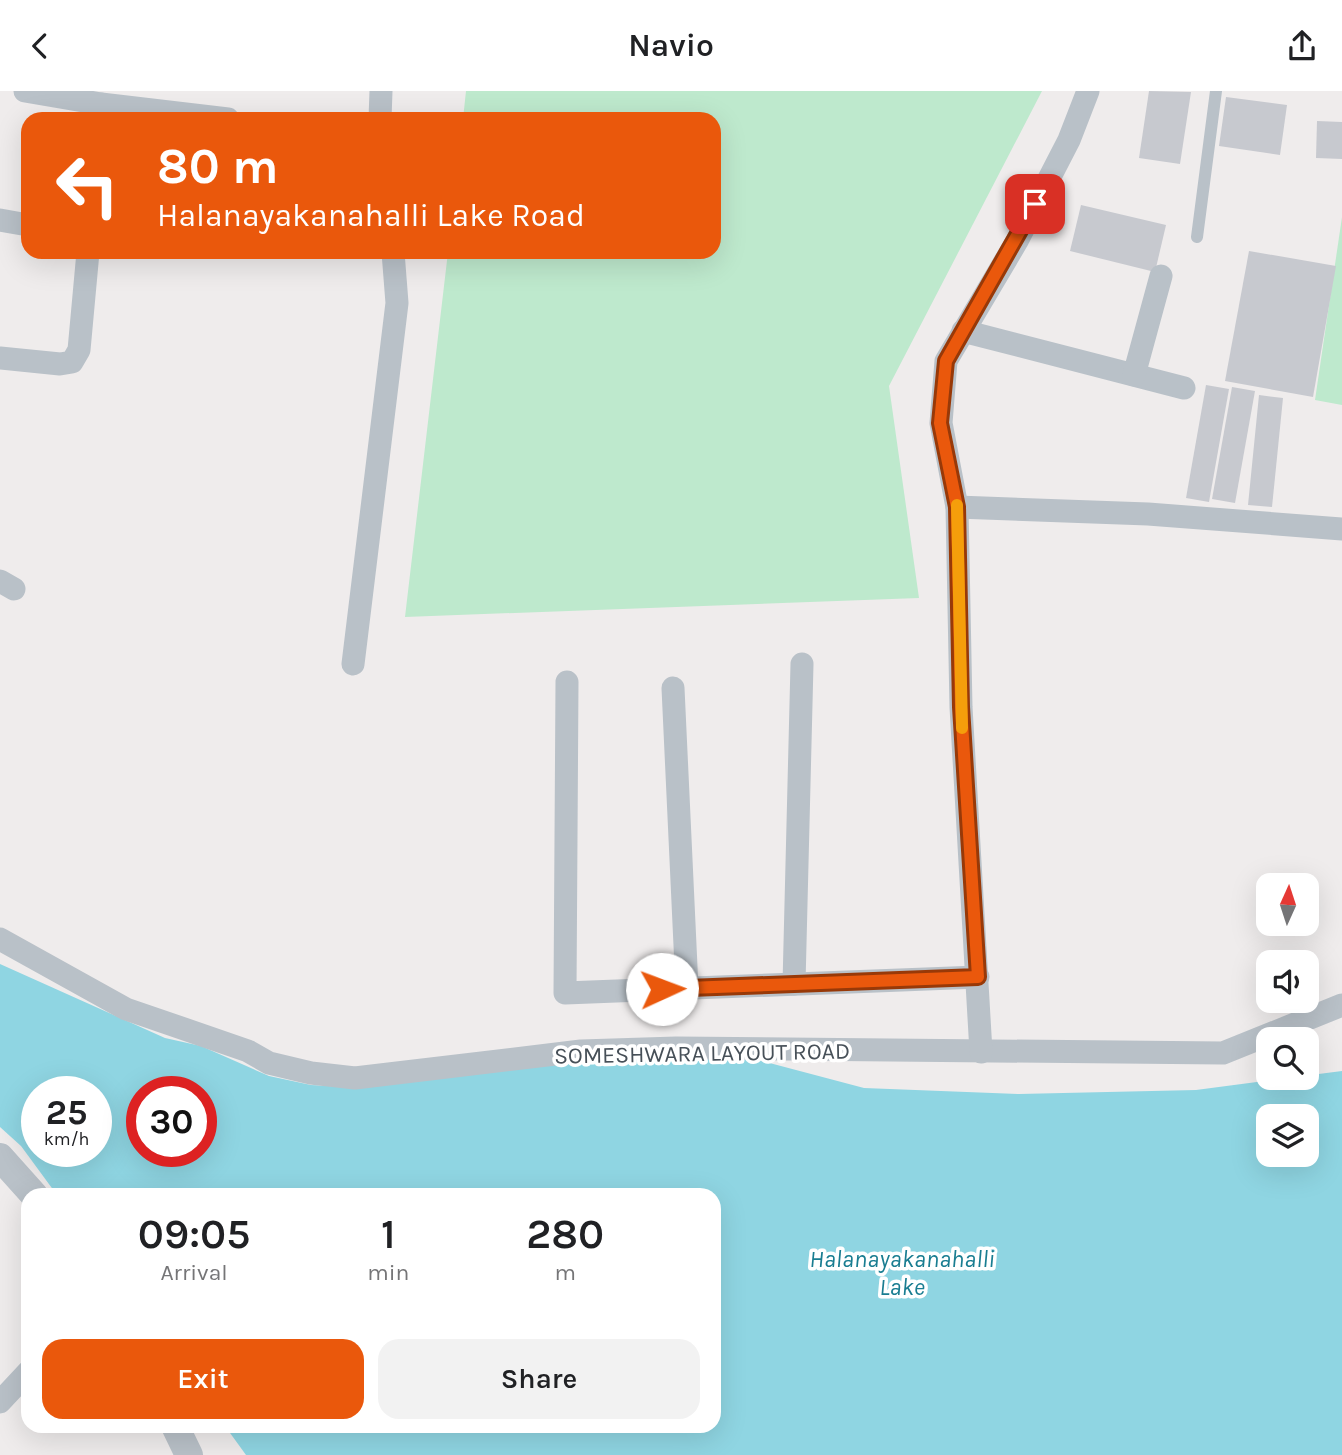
<!DOCTYPE html>
<html lang="en">
<head>
<meta charset="utf-8">
<style>
  body { margin:0; font-family:Karla,sans-serif; background:#f2f2f2; color:#202124; height:100vh; display:flex; flex-direction:column; font-size:26px; white-space:nowrap }
  * { box-sizing:border-box; margin:0 }
  p { font-size:23px; color:#757577 }
  .icon { flex:none; width:38px; height:38px; fill:none; stroke:currentColor; stroke-width:2; stroke-linecap:round; stroke-linejoin:round }
  .map { position:relative; flex:1; overflow:hidden }
  .sheet { position:absolute; left:21px; top:1097px; width:700px; height:245px; display:flex; flex-direction:column; background:#fff; border-radius:21px; box-shadow:0 7px 28px #0002 }
  .sheet>* { flex:none }
  .guide { position:absolute; left:21px; top:21px; width:700px; height:147px; border-radius:21px; box-shadow:0 7px 28px #0002; background:#ea580c; color:#fff; overflow:hidden }
  .needle { width:46px; rotate:3deg }
  .controls { position:absolute; left:1256px; top:782px; display:grid; gap:14px }
  .controls a { display:grid; place-items:center; width:63px; height:63px; border-radius:14px; background:#fff; box-shadow:0 7px 28px #0002; font-size:35px }
  .speed { position:absolute; left:21px; top:985px; display:flex; gap:14px; font-size:35px; font-weight:700; text-align:center }
  .speed>* { display:grid; place-content:center; width:91px; height:91px; border-radius:50%; background:#fff; box-shadow:0 7px 28px #0002; line-height:1 }
  .speed small { font-size:18px; font-weight:400 }
  .speed .limit { border:10px solid #d22; background:#fff; color:#111 }
  .pin { position:absolute; display:grid; place-items:center; width:60px; height:60px; color:#fff; margin:-30px; border-radius:14px; box-shadow:0 4px 10px #0006 }
  .me { position:absolute; width:77px; margin:-38px; rotate:88deg; stroke-linejoin:round; filter:drop-shadow(0 0 5px #0008) }
  .turn { display:flex; align-items:center; gap:24px; height:147px; padding:0 21px; font-size:32px }
  .turn .icon { width:91px; height:91px; stroke-width:2.5 }
  .turn b { display:block; font-size:49px; line-height:60px }
  .eta { display:flex; justify-content:space-evenly; align-items:center; height:119px; text-align:center }
  .eta b { font-size:42px; font-weight:600; line-height:49px }
  .cta { display:flex; gap:14px; margin-top:auto; padding:14px 21px }
  .cta a { flex:1; height:80px; border-radius:21px; background:#ea580c; color:#fff; font-size:28px; font-weight:600; line-height:80px; text-align:center }
  .cta a+a { background:#f2f2f2; color:#202124 }
  header { display:flex; justify-content:space-between; align-items:center; height:91px; padding:0 21px; background:#fff; font-size:32px; font-weight:600 }
  .map>svg:first-child { display:block }
  .green { fill:#bee9cd }
  .water { fill:#8fd5e2; fill-rule:evenodd }
  .building { fill:#c7c9cf }
  .lines { fill:none; stroke-linecap:round; stroke-linejoin:round }
  .service { stroke:#b9c1c8; stroke-width:12 }
  .minor { stroke:#b9c1c8; stroke-width:23 }
  .tertiary { stroke:#b9c1c8; stroke-width:28 }
  .route-casing { stroke:#983908; stroke-width:18 }
  .route { stroke:#ea580c; stroke-width:12 }
  .slow { stroke:#f59e0b; stroke-width:12 }
  .labels { text-anchor:middle; stroke-width:7; stroke-linejoin:round; paint-order:stroke }
  .street-label { font-size:23px; fill:#475058; stroke:#fff }
  .water-label { font-size:24px; font-style:italic; fill:#197d91; stroke:#fff }
</style>
</head>
<body>
<header><svg class="icon" aria-label="back" viewBox="0 0 24 24"><path d="M15 5l-7 7 7 7"/></svg>Navio<svg class="icon" aria-label="share" viewBox="0 0 24 24"><path d="M12 15V3M7 8l5-5 5 5M5 13v7h14v-7"/></svg></header>
<div class="map">
<svg width="1342" height="1364" viewBox="0 0 1342 1364">
  <rect width="100%" height="100%" fill="#efecec"/>
  <g class="green">
    <polygon points="466,0 1042,0 889,295 919,507 405,526 448,161 714,161 714,28 463,28"/>
    <polygon points="1342,126 1342,314 1315,309"/>
  </g>
  <path class="water" d="M0,873L165,947L201,955L269,985L311,994L346,996L521,976L639,967L754,968L864,997L1019,1003L1196,999L1342,980V1364H246L225,1335H714V1104H57L21,1055L0,1036ZM37,1001H96V1060H37ZM142,1001H201V1060H142ZM1269,1026H1307V1064H1269Z"/>
  <g class="building">
    <polygon points="1149,0 1191,1 1180,73 1139,67"/>
    <polygon points="1226,6 1287,14 1280,64 1219,55"/>
    <polygon points="1317,30 1342,31 1342,68 1316,67"/>
    <polygon points="1081,114 1166,134 1155,181 1070,160"/>
    <polygon points="1249,160 1336,175 1313,306 1225,290"/>
    <polygon points="1206,294 1229,298 1209,411 1186,407"/>
    <polygon points="1232,296 1255,300 1235,412 1212,408"/>
    <polygon points="1259,304 1283,307 1272,416 1248,414"/>
  </g>
  <g class="lines">
    <polyline class="service" points="1197,146 1216,0"/>
    <g class="minor">
      <polyline points="25,0 101,13"/>
      <polyline points="99,28 101,13 228,28"/>
      <polyline points="380,28 381,0"/>
      <polyline points="0,129 28,134"/>
      <polyline points="963,240 1184,297"/>
      <polyline points="0,267 60,273 72,271 79,259 88,161"/>
      <polyline points="1134,284 1161,185"/>
      <polyline points="957,416 1148,423 1342,438"/>
      <polyline points="0,490 14,498"/>
      <polyline points="353,573 397,212 393,161"/>
      <polyline points="567,591 565,902 978,886"/>
      <polyline points="673,597 687,897"/>
      <polyline points="0,848 126,918 248,960 269,972 311,982 355,987 581,960 676,957 1223,962 1342,914"/>
      <polyline points="794,893 802,573"/>
      <polyline points="981,961 961,616 957,416 941,332 946,270 1017,150 1069,49 1088,0"/>
      <polyline points="0,1311 28,1281"/>
    </g>
    <g class="tertiary">
      <polyline points="0,1066 34,1104"/>
      <polyline points="175,1335 189,1364"/>
    </g>
  </g>
  <g class="lines">
    <defs>
      <polyline id="route" points="662,898 978,886 961,616 957,416 940,332 946,270 1035,113"/>
    </defs>
    <use href="#route" class="route-casing"/>
    <use href="#route" class="route"/>
    <polyline class="slow" points="957,414 962,637"/>
  </g>
  <g class="labels">
    <g class="street-label">
      <text transform="translate(702 962) rotate(-1)" y="8">SOMESHWARA LAYOUT ROAD</text>
    </g>
    <g class="water-label">
      <text x="902" y="1176">Halanayakanahalli<tspan x="902" dy="28">Lake</tspan></text>
    </g>
  </g>
</svg>
<div class="controls">
<a><svg class="needle" viewBox="-14 -14 28 28"><path d="M0-13l5 13h-10z" fill="#e53935"/><path d="M0 13l5-13h-10z" fill="#757577"/></svg></a>
<a><svg class="icon" aria-label="sound" viewBox="0 0 24 24"><path d="M4 9h4l5-4v14l-5-4H4zM17 9q2 3 0 6"/></svg></a>
<a><svg class="icon" aria-label="search" viewBox="0 0 24 24"><circle cx="10" cy="10" r="6"/><path d="M15 15l6 6"/></svg></a>
<a><svg class="icon" aria-label="layers" viewBox="0 0 24 24"><path d="M12 4l9 5-9 5-9-5zM3 14l9 5 9-5"/></svg></a>
</div>
<div class="speed"><div>25<small>km/h</small></div><div class="limit">30</div></div>
<div class="pin" style="left:1035px;top:113px;background:#d93025"><svg class="icon" aria-label="arrive" viewBox="0 0 24 24"><path d="M6 21V4h12l-3 4 3 4H6"/></svg></div>
<svg class="me" style="left:662px;top:898px" viewBox="-20 -20 40 40"><circle r="19" fill="#fff"/><path d="M0-13L10 11 0 6-10 11z" fill="#ea580c"/></svg>
<div class="guide">
<div class="turn"><svg class="icon" aria-label="left" viewBox="0 0 24 24"><path d="M17 20v-9H6M10 6l-5 5 5 5"/></svg><div><b>80 m</b>Halanayakanahalli Lake Road</div></div>
</div>
<section class="sheet">
<div class="eta">
<div><b>09:05</b><p>Arrival</p></div>
<div><b>1</b><p>min</p></div>
<div><b>280</b><p>m</p></div>
</div>
<div class="cta"><a>Exit</a><a>Share</a></div>
</section>
</div>
</body>
</html>
